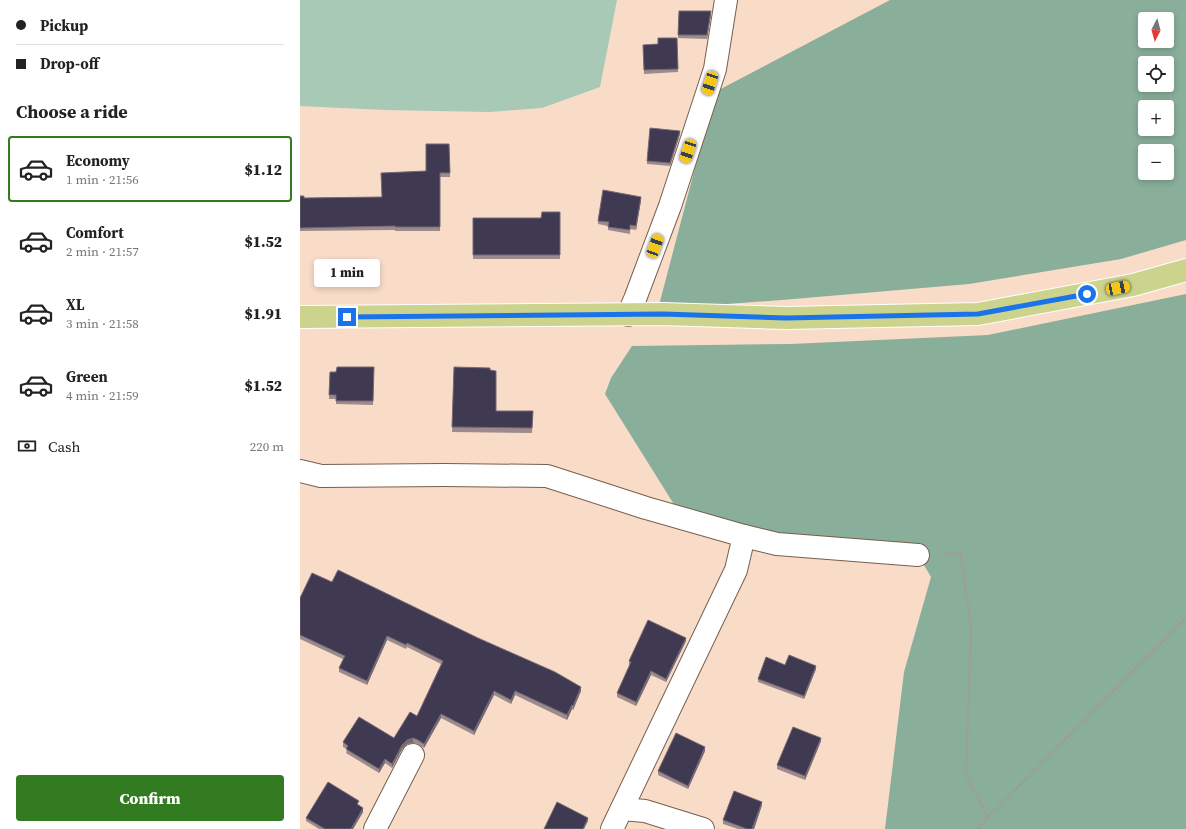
<!DOCTYPE html>
<html lang="en">
<head>
<meta charset="utf-8">
<style>
  :root { --surface:#fff; --page:#f6f6f6; --text:#222; --muted:#767676; --line:#e0e0e0; --accent:#337b20 }
  body { margin:0; font-family:"Source Serif 4",serif; background:var(--page); color:var(--text); height:100vh; display:flex; flex-direction:column; font-size:15px; white-space:nowrap }
  * { box-sizing:border-box; margin:0 }
  p { font-size:13px; color:var(--muted) }
  .icon { flex:none; width:22px; height:22px; fill:none; stroke:currentColor; stroke-width:2; stroke-linecap:round; stroke-linejoin:round }
  .map { position:relative; flex:1; overflow:hidden }
  .drawer { display:flex; flex-direction:column; background:var(--surface); width:300px }
  .drawer>* { flex:none }
  .guide { display:grid; align-content:center; height:88px; padding:0 16px; background:var(--surface) }
  .needle { width:26px; rotate:186deg }
  .buttons { position:absolute; left:838px; top:12px; display:grid; gap:8px }
  .buttons a { display:grid; place-items:center; width:36px; height:36px; border-radius:4px; background:var(--surface); box-shadow:0 2px 6px #0003; font-size:20px }
  .end { position:absolute; width:18px; height:18px; margin:-9px; border:5px solid #1a73e8; background:#fff; box-shadow:0 0 0 2px #fff }
  .from { border-radius:50% }
  .bubble { position:absolute; height:28px; border-radius:4px; background:var(--surface); box-shadow:0 2px 6px #0003; font-size:13px; font-weight:800; line-height:28px; text-align:center }
  .car { position:absolute; width:12px; height:24px; margin:-12px -6px; border-radius:5px; box-shadow:0 0 3px 1px #0007; background:linear-gradient(#f5c518 24%,#345 0 40%,#f5c518 0 76%,#345 0 86%,#f5c518 0) }
  .guide b { display:flex; align-items:center; gap:14px; height:38px; font-size:15px }
  .guide b+b { border-top:1px solid var(--line) }
  .guide i { width:10px; height:10px; background:var(--text) }
  ul { padding:0; list-style:none }
  li { display:flex; align-items:center; gap:12px; height:66px; margin:0 8px 6px; padding:0 8px; border:2px solid transparent; border-radius:4px }
  li div { flex:1 }
  li b { display:block; font-size:15px }
  li em { font-style:normal; font-weight:800 }
  li.current { border-color:var(--accent) }
  li>.icon { width:36px; height:36px; stroke-width:1.5 }
  h2 { padding:0 16px; font-size:18px; line-height:48px }
  .pay { display:flex; align-items:center; gap:10px; height:44px; padding:0 16px; font-size:15px }
  .pay p { margin-inline-start:auto }
  .primary-button { display:flex; gap:8px; margin-top:auto; padding:8px 16px }
  .primary-button a { flex:1; height:46px; border-radius:4px; background:var(--accent); color:#fff; font-size:16px; font-weight:800; line-height:46px; text-align:center }
  main { display:flex; flex:1; min-height:0 }
  .map>svg:first-child { display:block }
</style>
</head>
<body>
<main>
<section class="drawer">
<div class="guide">
<b><i class="from"></i>Pickup</b>
<b><i></i>Drop-off</b>
</div>
<h2>Choose a ride</h2>
<ul>
<li class="current"><svg class="icon" aria-label="car" viewBox="0 0 24 24"><path d="M5 17H2v-5l4-1 3-4h7l3 4 3 1v5h-3M9 17h6M6 11h13"/><circle cx="7" cy="17" r="2"/><circle cx="17" cy="17" r="2"/></svg><div><b>Economy</b><p>1 min · 21:56</p></div><em>$1.12</em></li>
<li><svg class="icon" aria-label="car" viewBox="0 0 24 24"><path d="M5 17H2v-5l4-1 3-4h7l3 4 3 1v5h-3M9 17h6M6 11h13"/><circle cx="7" cy="17" r="2"/><circle cx="17" cy="17" r="2"/></svg><div><b>Comfort</b><p>2 min · 21:57</p></div><em>$1.52</em></li>
<li><svg class="icon" aria-label="car" viewBox="0 0 24 24"><path d="M5 17H2v-5l4-1 3-4h7l3 4 3 1v5h-3M9 17h6M6 11h13"/><circle cx="7" cy="17" r="2"/><circle cx="17" cy="17" r="2"/></svg><div><b>XL</b><p>3 min · 21:58</p></div><em>$1.91</em></li>
<li><svg class="icon" aria-label="car" viewBox="0 0 24 24"><path d="M5 17H2v-5l4-1 3-4h7l3 4 3 1v5h-3M9 17h6M6 11h13"/><circle cx="7" cy="17" r="2"/><circle cx="17" cy="17" r="2"/></svg><div><b>Green</b><p>4 min · 21:59</p></div><em>$1.52</em></li>
</ul>
<div class="pay"><svg class="icon" aria-label="cash" viewBox="0 0 24 24"><path d="M3 7h18v10H3z"/><circle cx="12" cy="12" r="2"/></svg>Cash<p>220 m</p></div>
<div class="primary-button"><a>Confirm</a></div>
</section>
<div class="map">
<svg width="886" height="829" viewBox="0 0 886 829">
  <rect width="100%" height="100%" fill="#f8dcc8"/>
  <!-- green -->
  <path fill="#a9c9b7" d="M 0,0 L 317,0 L 300,87 L 242,108 L 189,112 L 84,110 L 0,106 Z"/>
  <!-- forest -->
  <g fill="#89ae9a" fill-rule="evenodd">
    <path d="M 590,0 L 886,0 L 886,240 L 821,259 L 669,284 L 482,300 L 358,309 L 415,92 ZM 845,19 L 867,19 L 867,41 L 845,41 ZM 845,63 L 867,63 L 867,85 L 845,85 ZM 845,107 L 867,107 L 867,129 L 845,129 ZM 845,151 L 867,151 L 867,173 L 845,173 Z"/>
    <path d="M 886,294 L 886,829 L 585,829 L 604,672 L 631,577 L 618,555 L 500,544 L 375,506 L 305,394 L 311,378 L 332,346 L 491,344 L 688,335 Z"/>
  </g>
  <g fill="none" stroke-linecap="round" stroke-linejoin="round">
    <defs>
      <g id="minor">
        <path d="M 328,315 L 335,299 L 370,206 L 415,69 L 426,0"/>
        <path d="M 0,471 L 21,476 L 144,475 L 247,476 L 346,508 L 444,536 L 436,570 L 312,829"/>
        <path d="M 444,536 L 477,544 L 618,555"/>
        <path d="M 322,809 L 345,811 L 403,829"/>
        <path d="M 75,829 L 113,755"/>
      </g>
      <path id="major" d="M 0,317 L 363,314 L 486,318 L 678,314 L 833,285 L 886,270"/>
    </defs>
    <!-- minor casing -->
    <use href="#minor" stroke="#775f4d" stroke-width="24"/>
    <!-- major casing -->
    <use href="#major" stroke="#fff" stroke-width="24"/>
    <!-- path -->
    <g stroke="#ac9788" stroke-width="2.5" stroke-dasharray="2 2" stroke-linecap="butt">
      <path d="M 640,554 L 661,553 L 671,630 L 666,775 L 688,817 L 678,829"/>
      <path d="M 688,817 L 886,618"/>
    </g>
    <!-- minor -->
    <use href="#minor" stroke="#fff" stroke-width="22"/>
    <!-- major -->
    <use href="#major" stroke="#ccd38c" stroke-width="22"/>
  </g>
  <!-- wall -->
  <g fill="#9c8a8c">
    <path d="M 379,11 L 411,14 L 407,39 L 378,38 Z"/>
    <path d="M 377,38 L 378,72 L 344,74 L 343,45 L 358,44 Z"/>
    <path d="M 380,134 L 370,166 L 347,164 L 347,161 Z"/>
    <path d="M 149,144 L 150,177 L 140,177 L 140,231 L 95,231 L 95,230 L 0,231 L 0,196 L 4,198 L 82,197 L 126,171 Z"/>
    <path d="M 341,200 L 336,230 L 330,229 L 330,234 L 308,230 L 308,226 L 298,224 L 298,221 Z"/>
    <path d="M 260,212 L 260,259 L 173,259 L 173,218 L 241,218 Z"/>
    <path d="M 74,367 L 73,405 L 36,404 L 36,399 L 29,399 L 30,372 L 36,372 Z"/>
    <path d="M 154,367 L 196,411 L 233,411 L 232,433 L 152,432 Z"/>
    <path d="M 32,582 L 281,691 L 273,710 L 272,709 L 267,720 L 215,695 L 211,704 L 194,695 L 174,735 L 141,718 L 124,748 L 118,744 L 113,743 L 107,744 L 102,749 L 92,768 L 85,763 L 79,773 L 46,753 L 47,749 L 43,747 L 43,742 L 94,738 L 117,716 L 141,664 L 107,647 L 106,649 L 87,640 L 67,685 L 39,672 L 39,668 L 43,659 L 0,639 L 0,598 Z"/>
    <path d="M 386,641 L 366,682 L 351,675 L 336,706 L 317,697 L 317,693 L 330,665 L 329,665 L 329,661 Z"/>
    <path d="M 516,669 L 504,699 L 458,682 L 458,679 Z"/>
    <path d="M 521,741 L 505,780 L 477,769 L 477,765 Z"/>
    <path d="M 405,751 L 388,789 L 358,775 L 358,771 Z"/>
    <path d="M 59,804 L 58,805 L 63,812 L 53,829 L 19,829 L 6,821 L 6,818 Z"/>
    <path d="M 462,805 L 454,829 L 438,829 L 423,824 L 423,820 Z"/>
  </g>
  <!-- shaded-wall -->
  <g fill="#766a75">
    <path d="M 411,11 L 411,14 L 407,39 L 407,35 Z"/>
    <path d="M 380,131 L 380,134 L 370,166 L 370,163 Z"/>
    <path d="M 341,197 L 341,200 L 336,230 L 336,226 Z"/>
    <path d="M 87,636 L 87,640 L 67,685 L 67,681 Z"/>
    <path d="M 386,638 L 386,641 L 366,682 L 366,679 Z"/>
    <path d="M 516,666 L 516,669 L 504,699 L 504,696 Z"/>
    <path d="M 351,671 L 351,675 L 336,706 L 336,702 Z"/>
    <path d="M 281,687 L 281,691 L 273,710 L 273,706 Z"/>
    <path d="M 194,691 L 194,695 L 174,735 L 174,731 Z"/>
    <path d="M 215,691 L 215,695 L 211,704 L 211,700 Z"/>
    <path d="M 272,705 L 272,709 L 267,720 L 267,715 Z"/>
    <path d="M 141,714 L 141,718 L 124,748 L 124,744 Z"/>
    <path d="M 113,738 L 113,743 L 107,744 L 102,749 L 92,768 L 92,764 L 102,745 L 107,740 Z"/>
    <path d="M 521,738 L 521,741 L 505,780 L 505,776 Z"/>
    <path d="M 405,747 L 405,751 L 388,789 L 388,786 Z"/>
    <path d="M 85,759 L 85,763 L 79,773 L 79,769 Z"/>
    <path d="M 462,802 L 462,805 L 454,829 L 452,829 Z"/>
    <path d="M 63,808 L 63,812 L 53,829 L 51,829 Z"/>
    <path d="M 288,818 L 288,821 L 284,829 L 283,829 Z"/>
  </g>
  <!-- building -->
  <g fill="#3f3951" stroke="#766a75">
    <path d="M 379,11 L 411,11 L 407,35 L 378,35 Z"/>
    <path d="M 358,38 L 377,38 L 378,69 L 344,70 L 343,45 L 358,44 Z"/>
    <path d="M 350,128 L 380,131 L 370,163 L 347,161 Z"/>
    <path d="M 126,144 L 149,144 L 150,173 L 140,173 L 140,227 L 95,227 L 95,226 L 0,228 L 0,196 L 4,196 L 4,198 L 82,197 L 81,173 L 126,171 Z"/>
    <path d="M 303,190 L 341,197 L 336,226 L 330,225 L 330,230 L 308,227 L 309,222 L 298,221 Z"/>
    <path d="M 242,212 L 260,212 L 260,255 L 173,255 L 173,218 L 241,218 Z"/>
    <path d="M 37,367 L 74,367 L 73,401 L 36,401 L 36,395 L 29,395 L 30,372 L 36,372 Z"/>
    <path d="M 154,367 L 190,368 L 190,370 L 196,371 L 196,411 L 233,411 L 232,428 L 152,427 Z"/>
    <path d="M 38,570 L 178,638 L 255,672 L 281,687 L 273,706 L 272,705 L 267,715 L 215,691 L 211,700 L 194,691 L 174,731 L 141,714 L 124,744 L 118,740 L 113,738 L 107,740 L 102,745 L 92,764 L 85,759 L 79,769 L 46,749 L 48,746 L 43,742 L 59,717 L 94,738 L 110,712 L 117,716 L 143,661 L 107,643 L 106,645 L 87,636 L 67,681 L 39,668 L 45,656 L 0,635 L 0,598 L 12,573 L 32,582 Z"/>
    <path d="M 348,620 L 386,638 L 366,679 L 351,671 L 336,702 L 317,693 L 331,662 L 329,661 Z"/>
    <path d="M 489,655 L 516,666 L 504,696 L 458,679 L 466,657 L 485,665 Z"/>
    <path d="M 493,727 L 521,738 L 505,776 L 477,765 Z"/>
    <path d="M 376,733 L 405,747 L 388,786 L 358,771 Z"/>
    <path d="M 28,782 L 59,801 L 57,804 L 63,808 L 51,829 L 25,829 L 6,818 Z"/>
    <path d="M 434,791 L 462,802 L 452,829 L 447,829 L 423,820 Z"/>
    <path d="M 257,802 L 288,818 L 283,829 L 244,829 Z"/>
  </g>
  <g fill="none" stroke-linecap="round" stroke-linejoin="round">
    <!-- route -->
    <path stroke="#1a73e8" stroke-width="5" d="M 47,317 L 363,314 L 486,318 L 678,314 L 787,294"/>
  </g>
</svg>
<div class="buttons">
<a><svg class="needle" viewBox="-14 -14 28 28"><path d="M0-13l5 13h-10z" fill="#e53935"/><path d="M0 13l5-13h-10z" fill="#767676"/></svg></a>
<a><svg class="icon" aria-label="locate" viewBox="0 0 24 24"><circle cx="12" cy="12" r="6"/><path d="M12 2v4M12 18v4M2 12h4M18 12h4"/></svg></a>
<a>+</a>
<a>−</a>
</div>
<i class="end from" style="left:787px;top:294px"></i>
<i class="end" style="left:47px;top:317px"></i>
<div class="bubble" style="left:14px;top:259px;width:66px">1 min</div>
<i class="car" style="left:410px;top:83px;rotate:198deg"></i>
<i class="car" style="left:388px;top:151px;rotate:199deg"></i>
<i class="car" style="left:355px;top:246px;rotate:20deg"></i>
<i class="car" style="left:818px;top:288px;rotate:79deg"></i>
</div>
</main>
</body>
</html>
